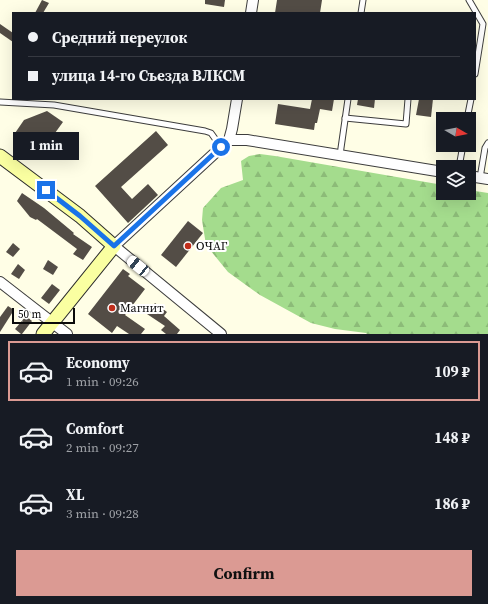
<!DOCTYPE html>
<html lang="en">
<head>
<meta charset="utf-8">
<style>
  :root { --surface:#171b24; --page:#242831; --text:#f1f3f6; --muted:#9ea1a6; --line:#363941; --accent:#db9a93 }
  body { margin:0; font-family:"Source Serif 4",serif; background:var(--page); color:var(--text); height:100vh; display:flex; flex-direction:column; font-size:15px; white-space:nowrap }
  * { box-sizing:border-box; margin:0 }
  p { font-size:13px; color:var(--muted) }
  .icon { flex:none; width:22px; height:22px; fill:none; stroke:currentColor; stroke-width:2; stroke-linecap:round; stroke-linejoin:round }
  .map { position:relative; height:334px; overflow:hidden }
  .drawer { display:flex; flex-direction:column; background:var(--surface); flex:1 }
  .drawer>* { flex:none }
  .top-card { position:absolute; left:12px; top:12px; width:464px; height:88px; border-radius:0px; box-shadow:0 4px 16px #0002; display:grid; align-content:center; height:88px; padding:0 16px; background:var(--surface) }
  .needle { width:26px; rotate:99deg }
  .controls { position:absolute; left:436px; top:112px; display:grid; gap:8px }
  .controls a { display:grid; place-items:center; width:40px; height:40px; border-radius:0px; background:var(--surface); box-shadow:0 4px 16px #0002; font-size:20px }
  .scale { position:absolute; left:12px; bottom:10px; width:63px; box-sizing:border-box; padding-left:4px; border:2px solid #0a0a0a; border-top:0; font-size:11px; line-height:14px; white-space:nowrap; color:#0a0a0a; -webkit-text-stroke:3px #fff; paint-order:stroke }
  .end { position:absolute; width:18px; height:18px; margin:-9px; border:5px solid #1a73e8; background:#fff; box-shadow:0 0 0 2px #fff }
  .from { border-radius:50% }
  .bubble { position:absolute; height:28px; border-radius:0px; background:var(--surface); box-shadow:0 4px 16px #0002; font-size:13px; font-weight:700; line-height:28px; text-align:center }
  .car { position:absolute; width:12px; height:24px; margin:-12px -6px; border-radius:5px; box-shadow:0 0 3px 1px #0007; background:linear-gradient(#fff 24%,#345 0 40%,#fff 0 76%,#345 0 86%,#fff 0) }
  .top-card b { display:flex; align-items:center; gap:14px; height:38px; font-size:15px }
  .top-card b+b { border-top:1px solid var(--line) }
  .top-card i { width:10px; height:10px; background:var(--text) }
  ul { padding:7px 0 0; list-style:none }
  li { display:flex; align-items:center; gap:12px; height:60px; margin:0 8px 6px; padding:0 8px; border:2px solid transparent; border-radius:0px }
  li div { flex:1 }
  li b { display:block; font-size:15px }
  li em { font-style:normal; font-weight:700 }
  li.active { border-color:var(--accent) }
  li>.icon { width:36px; height:36px; stroke-width:1.5 }
  .action { display:flex; gap:8px; margin-top:auto; padding:8px 16px }
  .action a { flex:1; height:46px; border-radius:0px; background:var(--accent); color:#111; font-size:16px; font-weight:700; line-height:46px; text-align:center }
  .map>svg:first-child { display:block }
</style>
</head>
<body>
<div class="map">
<svg width="488" height="334" viewBox="0 0 488 334">
  <defs>
    <pattern id="forest-firs" width="22" height="20" patternUnits="userSpaceOnUse"><rect width="22" height="20" fill="#a4dc8d"/><path d="M5 1l3.5 6h-7zM16 11l3.5 6h-7z" fill="#8cbb78"/></pattern>
  </defs>
  <rect width="100%" height="100%" fill="#fffee6"/>
  <!-- forest -->
  <path fill="url(#forest-firs)" d="M 260,154 L 275,156 L 443,185 L 443,193 L 469,193 L 469,190 L 488,193 L 488,334 L 367,334 L 366,333 L 335,329 L 311,323 L 260,295 L 228,272 L 206,245 L 202,220 L 203,208 L 221,188 L 243,180 L 241,161 L 249,156 Z"/>
  <!-- building -->
  <g fill="#534d46">
    <path d="M 42,0 L 49,3 L 43,13 L 35,13 Z"/>
    <path d="M 205,0 L 225,0 L 224,7 L 205,4 Z"/>
    <path d="M 277,0 L 322,0 L 320,13 L 275,13 Z"/>
    <path d="M 0,24 L 13,33 L 13,42 L 0,33 Z"/>
    <path d="M 312,99 L 334,99 L 332,111 L 320,109 L 317,123 L 315,123 L 314,130 L 275,124 L 278,104 L 310,109 Z"/>
    <path d="M 358,99 L 375,99 L 374,108 L 357,105 Z"/>
    <path d="M 419,99 L 433,99 L 431,117 L 416,115 Z"/>
    <path d="M 47,111 L 63,122 L 39,155 L 13,136 L 24,120 Z"/>
    <path d="M 156,131 L 168,145 L 121,187 L 132,199 L 148,184 L 158,195 L 128,223 L 95,186 Z"/>
    <path d="M 22,193 L 44,208 L 74,233 L 73,234 L 92,247 L 83,260 L 73,254 L 77,249 L 37,219 L 36,220 L 30,217 L 17,201 Z"/>
    <path d="M 188,221 L 203,233 L 176,267 L 161,255 Z"/>
    <path d="M 13,243 L 20,249 L 13,257 L 6,252 Z"/>
    <path d="M 48,260 L 58,267 L 53,275 L 43,269 Z"/>
    <path d="M 18,264 L 25,270 L 19,279 L 11,274 Z"/>
    <path d="M 123,269 L 130,274 L 128,276 L 145,289 L 125,315 L 145,329 L 141,334 L 129,334 L 117,326 L 112,333 L 88,314 Z"/>
    <path d="M 52,284 L 60,290 L 49,304 L 41,298 Z"/>
    <path d="M 155,303 L 167,312 L 164,316 L 180,330 L 177,334 L 166,334 L 161,330 L 165,326 L 147,314 Z"/>
    <path d="M 8,306 L 14,310 L 0,332 L 0,317 Z"/>
    <path d="M 26,316 L 32,321 L 22,334 L 21,334 L 15,329 Z"/>
  </g>
  <g fill="none" stroke-linecap="round" stroke-linejoin="round">
    <defs>
      <g id="lane">
        <path d="M 469,0 L 483,24 L 475,74"/>
        <path d="M 361,13 L 363,0"/>
        <path d="M 0,102 L 54,105 L 205,131 L 211,133 L 221,147"/>
        <path d="M 345,118 L 406,124 L 408,99"/>
        <path d="M 467,119 L 471,99"/>
        <path d="M 340,155 L 348,99"/>
        <path d="M 459,167 L 463,145"/>
        <path d="M 480,178 L 485,148 L 488,143"/>
      </g>
      <g id="street">
        <path d="M 251,13 L 253,0"/>
        <path d="M 229,140 L 247,140 L 443,172"/>
        <path d="M 469,176 L 488,179"/>
        <path d="M 0,282 L 67,334"/>
        <path d="M 221,334 L 114,246 L 229,140 L 232,129 L 237,99"/>
      </g>
      <path id="secondary" d="M 0,156 L 80,216 L 114,246 L 43,334"/>
    </defs>
    <!-- lane casing -->
    <use href="#lane" stroke="#3d3d3d" stroke-width="7"/>
    <!-- street casing -->
    <use href="#street" stroke="#3d3d3d" stroke-width="12"/>
    <!-- secondary casing -->
    <use href="#secondary" stroke="#2c2c2c" stroke-width="15"/>
    <!-- lane -->
    <use href="#lane" stroke="#fff" stroke-width="5"/>
    <!-- street -->
    <use href="#street" stroke="#fff" stroke-width="10"/>
    <!-- secondary -->
    <use href="#secondary" stroke="#faffa1" stroke-width="13"/>
  </g>
  <g fill="none" stroke-linecap="round" stroke-linejoin="round">
    <!-- route -->
    <path stroke="#1a73e8" stroke-width="5" d="M 46,190 L 80,216 L 114,246 L 221,147"/>
  </g>
  <!-- markers -->
  <g fill="#c02e1b" stroke="#fff" stroke-width="1.5">
    <circle cx="188" cy="246" r="4"/>
    <circle cx="112" cy="308" r="4"/>
  </g>
  <g text-anchor="middle" dominant-baseline="central" stroke-width="4" stroke-linejoin="round" paint-order="stroke">
    <!-- poi labels -->
    <g font-size="12" fill="#0a0a0a" stroke="#fff" text-anchor="start">
      <text x="196" y="246">ОЧАГ</text>
      <text x="120" y="308">Магнит</text>
    </g>
  </g>
</svg>
<div class="controls">
<a><svg class="needle" viewBox="-14 -14 28 28"><path d="M0-13l5 13h-10z" fill="#e53935"/><path d="M0 13l5-13h-10z" fill="#9ea1a6"/></svg></a>
<a><svg class="icon" aria-label="layers" viewBox="0 0 24 24"><path d="M12 4l9 5-9 5-9-5zM3 14l9 5 9-5"/></svg></a>
</div>
<div class="scale">50 m</div>
<i class="end from" style="left:221px;top:147px"></i>
<i class="end" style="left:46px;top:190px"></i>
<div class="bubble" style="left:13px;top:132px;width:66px">1 min</div>
<i class="car" style="left:138px;top:266px;rotate:309deg"></i>
<div class="top-card">
<b><i class="from"></i>Средний переулок</b>
<b><i></i>улица 14-го Съезда ВЛКСМ</b>
</div>
</div>
<section class="drawer">
<ul>
<li class="active"><svg class="icon" aria-label="car" viewBox="0 0 24 24"><path d="M5 17H2v-5l4-1 3-4h7l3 4 3 1v5h-3M9 17h6M6 11h13"/><circle cx="7" cy="17" r="2"/><circle cx="17" cy="17" r="2"/></svg><div><b>Economy</b><p>1 min · 09:26</p></div><em>109 ₽</em></li>
<li><svg class="icon" aria-label="car" viewBox="0 0 24 24"><path d="M5 17H2v-5l4-1 3-4h7l3 4 3 1v5h-3M9 17h6M6 11h13"/><circle cx="7" cy="17" r="2"/><circle cx="17" cy="17" r="2"/></svg><div><b>Comfort</b><p>2 min · 09:27</p></div><em>148 ₽</em></li>
<li><svg class="icon" aria-label="car" viewBox="0 0 24 24"><path d="M5 17H2v-5l4-1 3-4h7l3 4 3 1v5h-3M9 17h6M6 11h13"/><circle cx="7" cy="17" r="2"/><circle cx="17" cy="17" r="2"/></svg><div><b>XL</b><p>3 min · 09:28</p></div><em>186 ₽</em></li>
</ul>
<div class="action"><a>Confirm</a></div>
</section>
</body>
</html>
